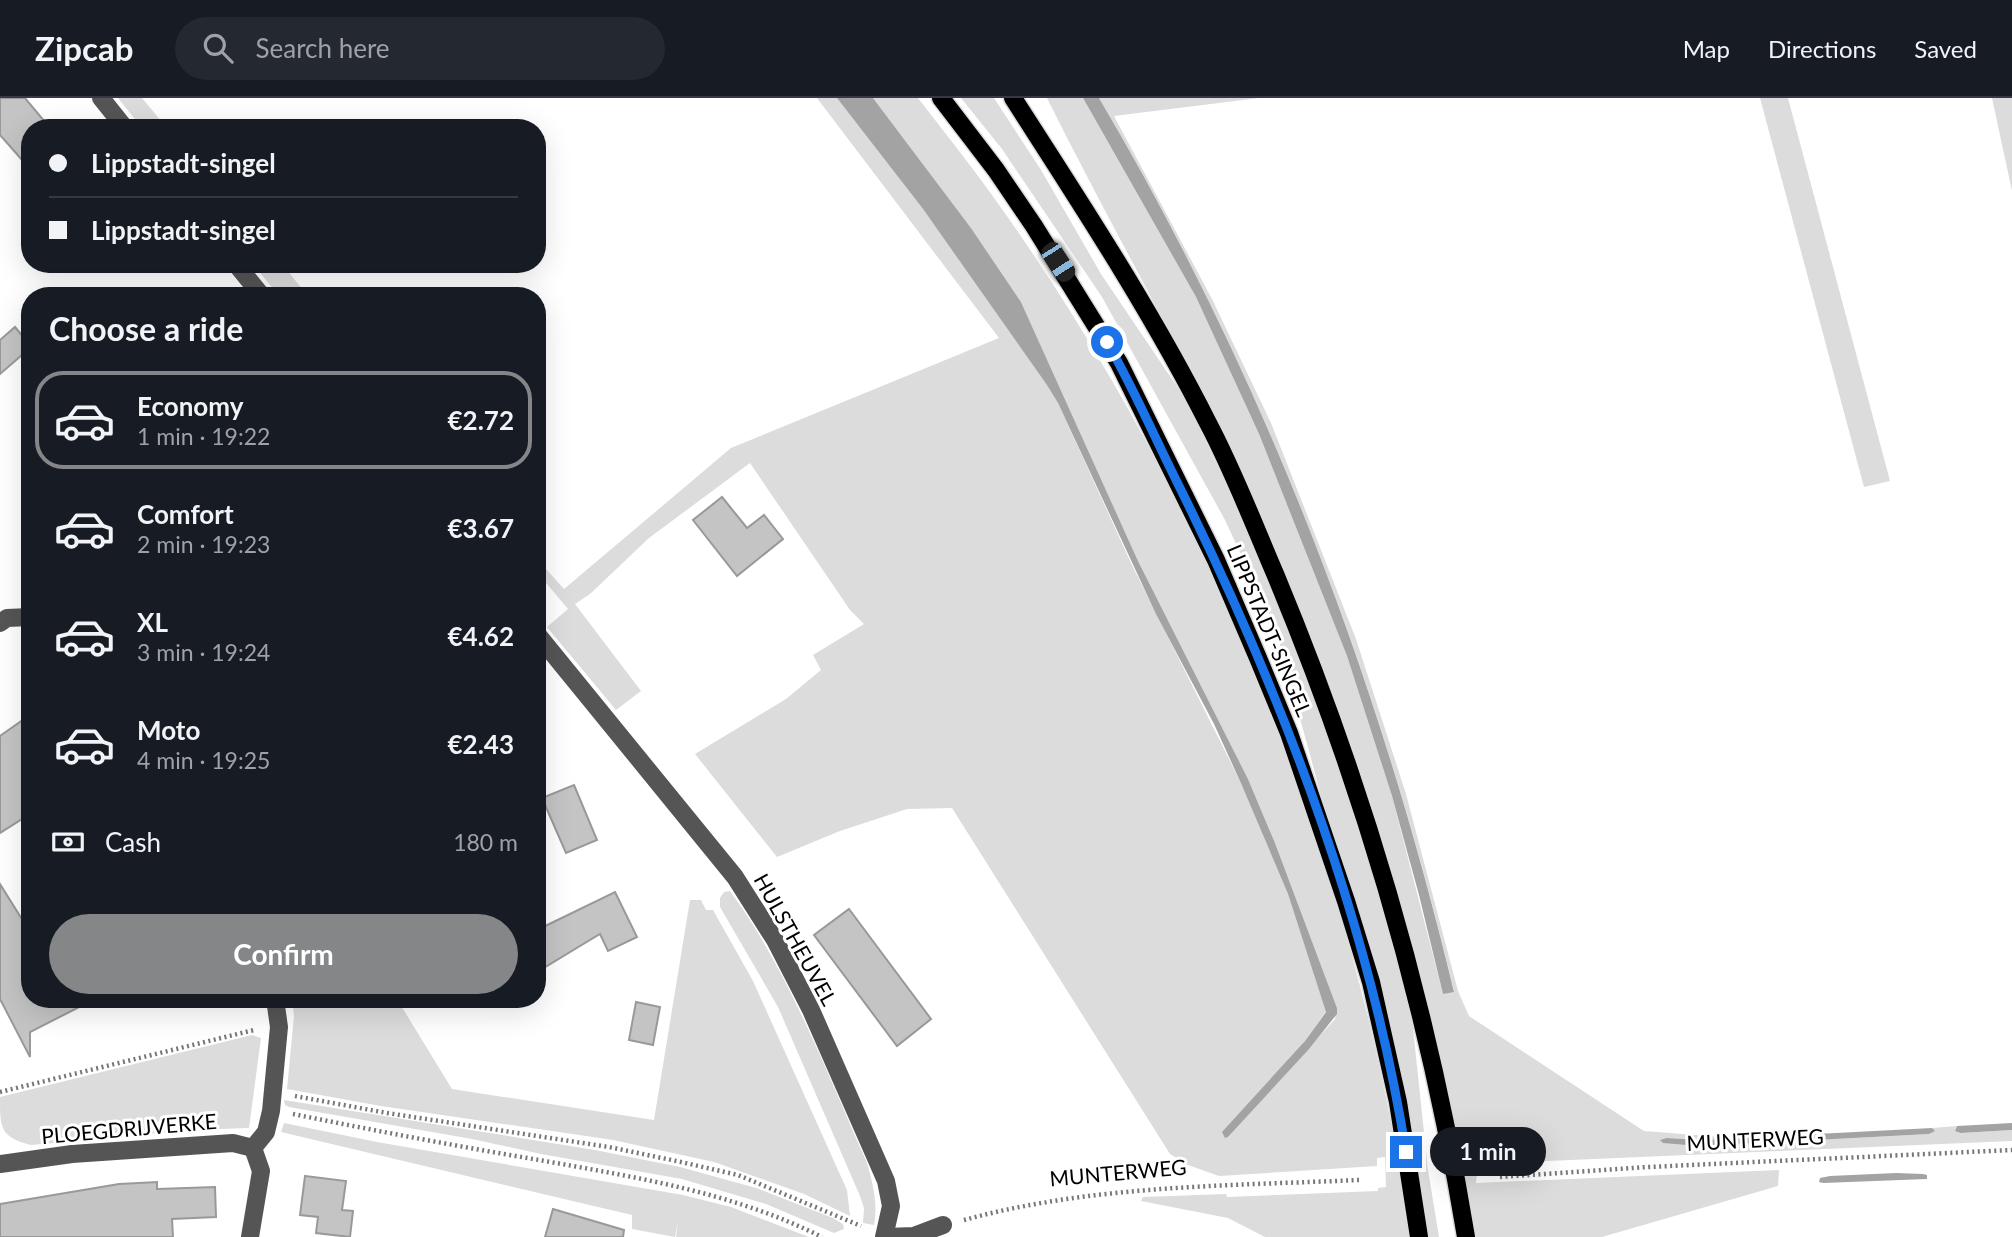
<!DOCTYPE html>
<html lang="en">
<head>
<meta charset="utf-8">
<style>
  :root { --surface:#171b24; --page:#242831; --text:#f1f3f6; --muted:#9ea1a6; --line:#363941; --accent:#858687 }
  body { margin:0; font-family:Lato,sans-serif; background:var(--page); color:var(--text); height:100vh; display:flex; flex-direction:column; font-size:26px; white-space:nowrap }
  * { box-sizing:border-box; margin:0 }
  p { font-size:23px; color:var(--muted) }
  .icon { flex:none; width:38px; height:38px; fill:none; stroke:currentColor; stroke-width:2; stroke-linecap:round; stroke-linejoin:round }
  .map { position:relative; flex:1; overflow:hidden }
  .sheet { position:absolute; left:21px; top:189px; width:525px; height:721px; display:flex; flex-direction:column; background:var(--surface); border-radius:28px; box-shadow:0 7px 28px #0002 }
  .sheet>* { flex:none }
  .top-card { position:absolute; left:21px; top:21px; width:525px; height:154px; border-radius:28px; box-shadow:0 7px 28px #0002; display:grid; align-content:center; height:154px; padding:0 28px; background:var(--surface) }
  .end { position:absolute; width:32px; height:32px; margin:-16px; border:9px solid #1a73e8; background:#fff; box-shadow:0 0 0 4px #fff }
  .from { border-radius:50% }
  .bubble { position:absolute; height:49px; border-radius:24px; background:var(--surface); box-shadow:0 7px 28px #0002; font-size:23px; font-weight:700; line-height:49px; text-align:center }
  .car { position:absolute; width:21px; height:42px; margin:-21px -10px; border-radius:9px; box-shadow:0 0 5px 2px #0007; background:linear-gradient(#222 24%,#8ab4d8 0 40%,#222 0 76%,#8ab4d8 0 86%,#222 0) }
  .top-card b { display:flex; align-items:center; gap:24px; height:66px; font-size:26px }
  .top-card b+b { border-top:2px solid var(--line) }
  .top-card i { width:18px; height:18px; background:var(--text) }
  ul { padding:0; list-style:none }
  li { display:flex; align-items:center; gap:21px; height:98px; margin:0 14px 10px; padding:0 14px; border:4px solid transparent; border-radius:28px }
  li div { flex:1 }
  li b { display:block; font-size:26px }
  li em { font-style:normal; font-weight:700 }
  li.current { border-color:var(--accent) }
  li>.icon { width:63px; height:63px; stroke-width:1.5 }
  h2 { padding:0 28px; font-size:32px; line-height:84px }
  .pay { display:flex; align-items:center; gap:18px; height:77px; padding:0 28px; font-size:26px }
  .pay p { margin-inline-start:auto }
  .primary-button { display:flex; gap:14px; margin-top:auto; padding:14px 28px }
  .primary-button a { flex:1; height:80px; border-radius:42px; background:var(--accent); color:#fff; font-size:28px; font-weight:700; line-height:80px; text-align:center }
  header { display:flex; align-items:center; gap:42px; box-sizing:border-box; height:98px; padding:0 35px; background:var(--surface); border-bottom:2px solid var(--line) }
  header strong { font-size:33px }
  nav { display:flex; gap:38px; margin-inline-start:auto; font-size:24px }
  .search { width:490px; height:63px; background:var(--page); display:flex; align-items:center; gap:18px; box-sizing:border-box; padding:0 24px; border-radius:38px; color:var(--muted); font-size:26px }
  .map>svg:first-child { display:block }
</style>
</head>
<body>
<header>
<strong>Zipcab</strong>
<div class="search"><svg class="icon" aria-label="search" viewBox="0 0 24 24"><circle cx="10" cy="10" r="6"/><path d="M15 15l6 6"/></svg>Search here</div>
<nav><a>Map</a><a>Directions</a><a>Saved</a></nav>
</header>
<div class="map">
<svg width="2012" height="1139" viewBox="0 0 2012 1139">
  <rect width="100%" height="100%" fill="#fff"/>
  <!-- green -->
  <g fill="#dcdcdc">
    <path d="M 118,0 L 142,0 L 167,30 L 142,30 Z"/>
    <path d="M 817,0 L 837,0 L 923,111 L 1048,287 L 1058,305 L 1131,465 L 1240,683 L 1288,796 L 1326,913 L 1305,943 L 1225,1040 L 1228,1039 L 1335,921 L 1337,910 L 1275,745 L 1248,681 L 1138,463 L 1021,204 L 971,130 L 873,0 L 918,0 C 949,40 980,79 1009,121 C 1215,415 1361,783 1410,1139 L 1265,1139 L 1228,1120 L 1141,1103 L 1143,1099 L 1226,1096 L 1227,1099 L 1378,1093 L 1378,1090 L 1386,1089 L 1385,1059 L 1377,1060 L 1377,1068 L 1219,1078 L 1188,1067 L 1170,1056 L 952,710 L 907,711 L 840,733 L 777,759 L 695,656 L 786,601 L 821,572 L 813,557 L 864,526 L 850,512 L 750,365 L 649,440 L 590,496 L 575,506 L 641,593 L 616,612 L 547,529 L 568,511 L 537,474 L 537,461 L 564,491 L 731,350 L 999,240 Z"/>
    <path d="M 961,0 L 994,0 L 1041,72 L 1101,176 L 1186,302 L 1236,407 L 1283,514 L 1319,610 L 1357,722 L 1393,845 L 1412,921 L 1428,1072 L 1439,1139 L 1428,1139 L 1401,986 L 1361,826 L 1322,701 L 1280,547 L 1270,519 L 1225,422 L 1102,199 L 1002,51 Z"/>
    <path d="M 1047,0 L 1083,0 L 1196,199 L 1259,336 L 1347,558 L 1392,698 L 1443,896 L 1454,893 C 1378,577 1265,281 1099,0 L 1259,0 L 1114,18 L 1212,201 L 1271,325 L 1356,541 L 1406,696 L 1458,893 L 1469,918 L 1644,1033 L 1735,1040 L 1701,1042 L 1667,1040 L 1700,1048 L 1929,1036 L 1934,1033 L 1932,1030 L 1957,1028 L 1955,1031 L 1961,1035 L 2012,1032 L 2012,1043 L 1478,1066 L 1476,1085 L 1779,1072 L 1778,1088 L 1602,1139 L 1475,1139 C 1436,902 1369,665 1272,444 C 1206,292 1121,149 1047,0 Z"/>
    <path d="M 1760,0 L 1788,0 L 1890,383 L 1864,389 Z"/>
    <path d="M 1992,0 L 2012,0 L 2012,93 Z"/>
    <path d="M 253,166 L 282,166 L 308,198 L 279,198 Z"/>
    <path d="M 730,793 C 787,870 828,977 867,1065 C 873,1086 878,1105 874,1127 L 863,1125 L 864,1110 L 860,1098 L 778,909 L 720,809 L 720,800 L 724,794 Z"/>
    <path d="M 690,802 L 701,802 L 706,812 L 713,812 L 753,883 L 847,1092 L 850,1118 L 804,1096 L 714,1064 L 613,1042 L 381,1008 L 287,991 L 294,918 L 292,901 L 397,901 L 452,991 L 654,1022 Z"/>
    <path d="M 252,937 L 261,940 L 249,1030 L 192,1032 L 31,1047 C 0,1039 0,1030 0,999 Z"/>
    <path d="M 284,1002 L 595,1052 L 680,1069 L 756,1090 L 833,1120 L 843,1126 L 844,1131 L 834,1135 L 766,1106 L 682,1081 L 541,1056 L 472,1041 L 289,1009 L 285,1007 Z"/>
    <path d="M 284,1025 L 377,1044 L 683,1097 L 731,1109 L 809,1139 L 676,1139 L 678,1123 L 675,1139 L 632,1131 L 632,1117 L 281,1034 Z"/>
  </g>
  <!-- water -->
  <g fill="#a3a3a3">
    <path d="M 837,0 L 873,0 L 971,130 L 1021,204 L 1138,463 L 1248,681 L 1275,745 L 1337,910 L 1337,916 L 1309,951 L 1228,1039 L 1225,1040 L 1222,1034 L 1305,943 L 1326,914 L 1288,796 L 1240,683 L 1214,626 L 1156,516 L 1058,305 L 1047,287 L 923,111 Z"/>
    <path d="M 1083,0 L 1099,0 C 1265,281 1378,577 1454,894 L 1443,896 L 1419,797 L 1392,698 L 1347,558 L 1259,336 L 1196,199 Z"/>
    <path d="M 2012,1025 L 2012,1032 L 1961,1035 L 1955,1033 L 1957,1028 Z"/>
    <path d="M 1932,1030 L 1935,1033 L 1929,1036 L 1700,1048 L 1663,1045 L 1660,1042 L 1667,1040 L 1701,1042 Z"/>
    <path d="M 1896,1075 L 1923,1076 L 1927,1077 L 1927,1081 L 1823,1085 L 1819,1084 L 1820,1080 L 1830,1078 Z"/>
  </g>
  <!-- building -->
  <g fill="#c4c4c4" stroke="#999" stroke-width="2">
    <path d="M 0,0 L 25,0 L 50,30 L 30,30 L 30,71 L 0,37 Z"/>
    <path d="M 15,229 L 30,247 L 30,250 L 0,276 L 0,242 Z"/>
    <path d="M 722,399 L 747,430 L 764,417 L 783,441 L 737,478 L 693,422 Z"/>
    <path d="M 30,617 L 30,716 L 0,735 L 0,638 Z"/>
    <path d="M 574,687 L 597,742 L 566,755 L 542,700 Z"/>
    <path d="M 0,786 L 30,834 L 30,901 L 95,901 L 30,934 L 30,959 L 0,901 Z"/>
    <path d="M 615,794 L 637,839 L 608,853 L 600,836 L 537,874 L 537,832 Z"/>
    <path d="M 849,811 L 931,921 L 897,948 L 814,837 Z"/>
    <path d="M 636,904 L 660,909 L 653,947 L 629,942 Z"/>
    <path d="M 305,1078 L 346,1083 L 342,1112 L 353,1113 L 350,1139 L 316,1135 L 318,1119 L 300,1117 Z"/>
    <path d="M 157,1084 L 157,1091 L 215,1089 L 216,1119 L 172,1121 L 173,1139 L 0,1139 L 0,1106 L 119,1086 Z"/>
    <path d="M 553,1111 L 624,1132 L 623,1139 L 545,1139 Z"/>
  </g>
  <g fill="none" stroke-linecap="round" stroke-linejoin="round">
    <defs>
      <g id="major">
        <path d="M 941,0 L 996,72 L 1034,128 L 1119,265 L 1216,462 L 1258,560 L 1289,635 L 1346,803 L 1371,884 L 1398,1004 L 1419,1139"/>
        <path d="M 1013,0 C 1081,106 1151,212 1208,325 C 1234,374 1254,427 1276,478 C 1364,690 1429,912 1466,1139"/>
      </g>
    </defs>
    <!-- major casing -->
    <use href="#major" stroke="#dbdbdb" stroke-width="21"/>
    <!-- path -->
    <g stroke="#777" stroke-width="4.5" stroke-dasharray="2 3.5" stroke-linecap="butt">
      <path d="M 0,994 L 254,932"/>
      <path d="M 295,998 L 387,1015 L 609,1049 L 681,1064 L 738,1077 L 861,1128"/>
      <path d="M 293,1016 C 377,1033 461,1049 545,1063 C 640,1080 734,1095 822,1139"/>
      <path d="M 1500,1079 L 1648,1069 L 2012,1052"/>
      <path d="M 964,1122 C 1092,1087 1226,1088 1359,1082"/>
    </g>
    <!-- minor -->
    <g stroke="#555" stroke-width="18">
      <path d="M 101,0 L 125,30"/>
      <path d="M 236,166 L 262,198"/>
      <path d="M 0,525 L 7,520 L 30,519"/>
      <path d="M 537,536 L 735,779 L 775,842 L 811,912 L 886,1083 L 891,1108 L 884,1139"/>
      <path d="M 253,1050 L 266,1034 L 271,1013 L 279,929 L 275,901"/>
      <path d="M 0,1066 L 72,1056 L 233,1045 L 253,1050"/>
      <path d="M 250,1139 L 261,1073 L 253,1050"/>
      <path d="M 886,1139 L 914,1138 L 943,1127"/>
    </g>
    <!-- major -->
    <use href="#major" stroke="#000" stroke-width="18"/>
  </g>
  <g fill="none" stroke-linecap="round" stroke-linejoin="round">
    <!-- route -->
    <path stroke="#1a73e8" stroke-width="9" d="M 1107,244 C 1133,289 1154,338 1178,386 C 1282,595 1369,822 1406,1054"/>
  </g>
  <g text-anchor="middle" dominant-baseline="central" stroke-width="6" stroke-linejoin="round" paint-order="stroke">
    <!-- street labels -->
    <g font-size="21" fill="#000" stroke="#fff">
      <text transform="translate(1270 532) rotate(67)">LIPPSTADT-SINGEL</text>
      <text transform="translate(796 841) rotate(61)">HULSTHEUVEL</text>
      <text transform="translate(129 1030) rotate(-5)">PLOEGDRIJVERKE</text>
      <text transform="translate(1755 1041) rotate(-3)">MUNTERWEG</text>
      <text transform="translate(1118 1074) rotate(-5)">MUNTERWEG</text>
    </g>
  </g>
</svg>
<i class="end from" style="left:1107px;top:244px"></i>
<i class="end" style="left:1406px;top:1054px"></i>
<div class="bubble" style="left:1430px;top:1029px;width:116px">1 min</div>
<i class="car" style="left:1058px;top:164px;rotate:147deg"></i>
<div class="top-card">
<b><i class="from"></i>Lippstadt-singel</b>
<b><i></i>Lippstadt-singel</b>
</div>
<section class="sheet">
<h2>Choose a ride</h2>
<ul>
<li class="current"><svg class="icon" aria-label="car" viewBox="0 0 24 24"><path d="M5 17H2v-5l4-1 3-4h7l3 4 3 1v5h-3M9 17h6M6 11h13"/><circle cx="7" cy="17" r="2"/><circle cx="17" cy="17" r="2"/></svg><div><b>Economy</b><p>1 min · 19:22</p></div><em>€2.72</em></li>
<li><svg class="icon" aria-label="car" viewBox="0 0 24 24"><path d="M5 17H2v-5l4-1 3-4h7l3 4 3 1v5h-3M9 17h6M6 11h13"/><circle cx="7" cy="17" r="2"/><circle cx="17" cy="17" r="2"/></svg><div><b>Comfort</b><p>2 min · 19:23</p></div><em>€3.67</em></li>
<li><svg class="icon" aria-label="car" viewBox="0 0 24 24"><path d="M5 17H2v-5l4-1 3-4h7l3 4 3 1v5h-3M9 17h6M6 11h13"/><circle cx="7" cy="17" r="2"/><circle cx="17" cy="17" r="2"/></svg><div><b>XL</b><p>3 min · 19:24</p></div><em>€4.62</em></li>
<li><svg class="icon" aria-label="car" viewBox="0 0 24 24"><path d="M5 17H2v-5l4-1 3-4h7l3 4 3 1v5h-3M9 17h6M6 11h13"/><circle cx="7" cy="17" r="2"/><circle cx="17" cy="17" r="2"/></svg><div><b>Moto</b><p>4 min · 19:25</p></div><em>€2.43</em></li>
</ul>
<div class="pay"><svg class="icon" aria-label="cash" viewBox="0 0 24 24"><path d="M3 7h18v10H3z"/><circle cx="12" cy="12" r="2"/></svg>Cash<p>180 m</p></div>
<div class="primary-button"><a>Confirm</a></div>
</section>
</div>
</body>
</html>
